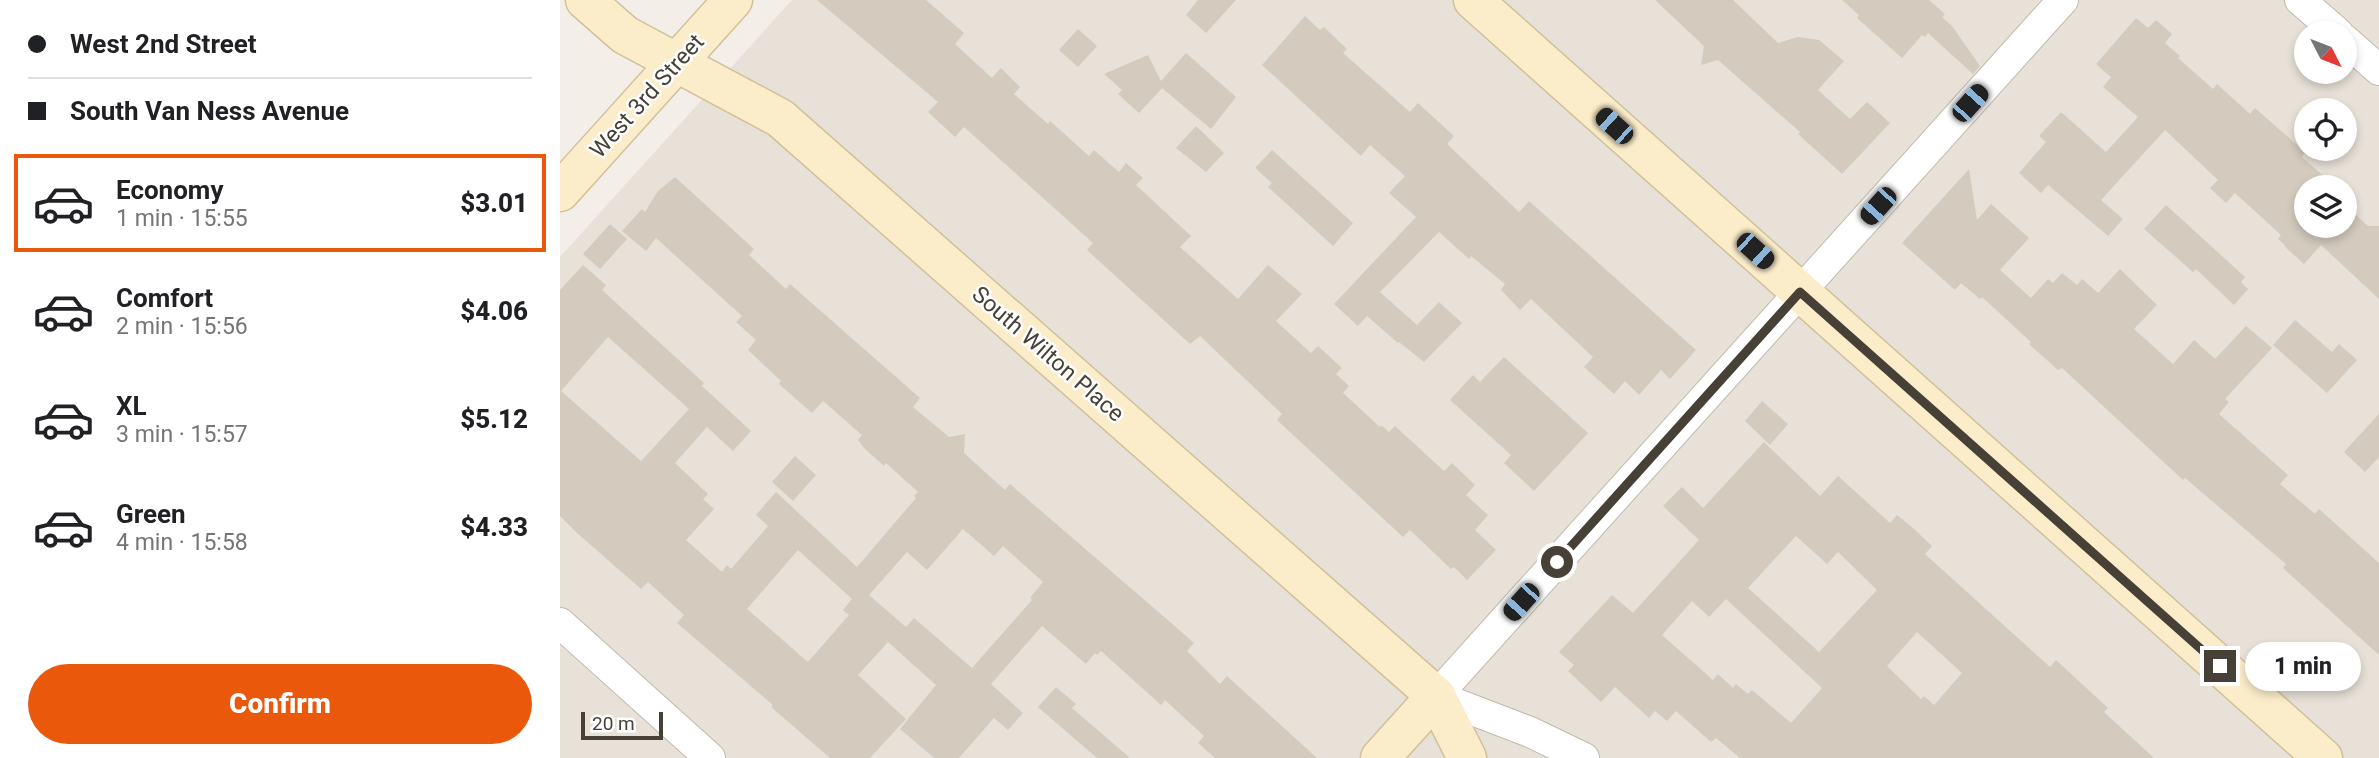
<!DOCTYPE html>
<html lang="en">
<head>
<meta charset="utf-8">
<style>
  :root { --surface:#fff; --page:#f6f6f6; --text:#202124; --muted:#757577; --line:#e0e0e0; --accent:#ea580c }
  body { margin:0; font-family:Roboto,sans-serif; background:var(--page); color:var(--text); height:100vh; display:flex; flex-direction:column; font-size:26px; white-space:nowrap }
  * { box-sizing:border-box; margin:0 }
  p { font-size:23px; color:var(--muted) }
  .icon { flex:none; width:38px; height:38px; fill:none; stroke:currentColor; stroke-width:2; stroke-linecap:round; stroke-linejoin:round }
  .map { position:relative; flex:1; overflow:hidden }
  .panel { display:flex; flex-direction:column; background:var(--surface); width:560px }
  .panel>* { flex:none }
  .banner { display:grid; align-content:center; height:154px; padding:0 28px; background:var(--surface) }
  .needle { width:46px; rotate:132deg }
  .tools { position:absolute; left:1734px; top:21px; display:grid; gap:14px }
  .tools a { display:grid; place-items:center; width:63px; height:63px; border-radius:50%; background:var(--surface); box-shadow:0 4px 10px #0003; font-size:35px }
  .scale { position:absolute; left:21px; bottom:18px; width:82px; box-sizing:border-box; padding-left:7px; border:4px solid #464037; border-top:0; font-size:19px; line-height:24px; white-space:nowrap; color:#464037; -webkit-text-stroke:5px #fff; paint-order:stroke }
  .end { position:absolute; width:32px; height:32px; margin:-16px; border:9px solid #464037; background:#fff; box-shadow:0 0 0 4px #fff }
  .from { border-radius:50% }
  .bubble { position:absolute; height:49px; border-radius:24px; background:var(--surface); box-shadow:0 4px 10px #0003; font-size:23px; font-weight:800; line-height:49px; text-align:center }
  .car { position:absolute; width:21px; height:42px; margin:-21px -10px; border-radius:9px; box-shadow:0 0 5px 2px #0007; background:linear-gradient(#222 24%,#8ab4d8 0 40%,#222 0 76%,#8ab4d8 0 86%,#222 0) }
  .banner b { display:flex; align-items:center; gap:24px; height:66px; font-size:26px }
  .banner b+b { border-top:2px solid var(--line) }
  .banner i { width:18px; height:18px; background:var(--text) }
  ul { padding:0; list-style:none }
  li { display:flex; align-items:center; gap:21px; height:98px; margin:0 14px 10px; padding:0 14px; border:4px solid transparent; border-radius:0px }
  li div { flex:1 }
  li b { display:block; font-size:26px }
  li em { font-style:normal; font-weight:800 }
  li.on { border-color:var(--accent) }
  li>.icon { width:63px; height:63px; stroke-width:1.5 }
  .action { display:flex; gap:14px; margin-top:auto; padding:14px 28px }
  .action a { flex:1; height:80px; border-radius:42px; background:var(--accent); color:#fff; font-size:28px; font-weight:800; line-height:80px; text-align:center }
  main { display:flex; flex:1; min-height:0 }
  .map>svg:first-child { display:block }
</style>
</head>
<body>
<main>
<section class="panel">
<div class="banner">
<b><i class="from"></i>West 2nd Street</b>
<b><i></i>South Van Ness Avenue</b>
</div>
<ul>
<li class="on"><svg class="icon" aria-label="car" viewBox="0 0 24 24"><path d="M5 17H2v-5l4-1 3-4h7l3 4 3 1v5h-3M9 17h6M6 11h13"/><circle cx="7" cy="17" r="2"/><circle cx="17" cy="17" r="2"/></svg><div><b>Economy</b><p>1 min · 15:55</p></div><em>$3.01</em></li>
<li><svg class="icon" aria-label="car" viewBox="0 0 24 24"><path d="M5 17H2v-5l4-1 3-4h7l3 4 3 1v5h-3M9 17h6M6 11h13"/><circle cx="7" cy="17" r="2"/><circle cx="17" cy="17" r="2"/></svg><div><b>Comfort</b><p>2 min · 15:56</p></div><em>$4.06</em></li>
<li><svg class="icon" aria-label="car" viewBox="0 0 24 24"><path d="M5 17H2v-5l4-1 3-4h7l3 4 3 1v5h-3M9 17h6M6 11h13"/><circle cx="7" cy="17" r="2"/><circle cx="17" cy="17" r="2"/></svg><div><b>XL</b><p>3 min · 15:57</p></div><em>$5.12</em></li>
<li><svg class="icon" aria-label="car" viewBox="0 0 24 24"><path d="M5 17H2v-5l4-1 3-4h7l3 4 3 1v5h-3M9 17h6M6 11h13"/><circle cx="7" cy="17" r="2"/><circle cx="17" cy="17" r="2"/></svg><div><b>Green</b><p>4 min · 15:58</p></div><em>$4.33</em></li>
</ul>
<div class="action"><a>Confirm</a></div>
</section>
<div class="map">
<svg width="1819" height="758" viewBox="0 0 1819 758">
  <rect width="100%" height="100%" fill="#f3efe8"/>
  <!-- residential -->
  <path fill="#e7e1d7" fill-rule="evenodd" d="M 232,0 L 1819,0 L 1819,758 L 0,758 L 0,257 ZM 1746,33 L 1785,33 L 1785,72 L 1746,72 ZM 1746,110 L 1785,110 L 1785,149 L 1746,149 ZM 1746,187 L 1785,187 L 1785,226 L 1746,226 Z"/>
  <!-- building -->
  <g fill="#d4cbbe" fill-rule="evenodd">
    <path d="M 257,0 L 366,0 L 404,33 L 395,44 L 432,78 L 441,68 L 460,87 L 454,94 L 488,124 L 490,121 L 529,156 L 534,150 L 559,172 L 566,163 L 583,178 L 576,185 L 631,236 L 620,247 L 678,299 L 708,265 L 742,294 L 716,321 L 751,353 L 758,346 L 782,368 L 776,374 L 789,386 L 783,393 L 820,427 L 821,425 L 829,432 L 835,426 L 884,471 L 892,463 L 915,485 L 906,495 L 928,515 L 915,530 L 936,550 L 907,580 L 894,567 L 891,569 L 850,530 L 843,537 L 717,420 L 722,414 L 640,336 L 630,344 L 527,250 L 533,243 L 404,127 L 395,137 L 368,112 L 378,102 Z"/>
    <path d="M 638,0 L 676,0 L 646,33 L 626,15 Z"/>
    <path d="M 1095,0 L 1173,0 L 1218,43 L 1238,37 L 1259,40 L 1284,61 L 1258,90 L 1290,119 L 1307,102 L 1330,123 L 1282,174 L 1238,134 L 1240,132 L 1158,60 L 1141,65 L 1144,46 Z"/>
    <path d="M 1282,0 L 1369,0 L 1385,14 L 1382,17 L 1392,26 L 1420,66 L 1413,74 L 1368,33 L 1365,37 L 1362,35 L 1342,58 L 1297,18 L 1299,15 Z"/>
    <path d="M 745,16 L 760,30 L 764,27 L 787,49 L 783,53 L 850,112 L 858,103 L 894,136 L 887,144 L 959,212 L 969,201 L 1136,350 L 1110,379 L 1101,370 L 1079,395 L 1065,381 L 1054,394 L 1024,367 L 1033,357 L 971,299 L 960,310 L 941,290 L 945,284 L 911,256 L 909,259 L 879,232 L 820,292 L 857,325 L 879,302 L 902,323 L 864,362 L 839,342 L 838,343 L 807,316 L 798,326 L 774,304 L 856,217 L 829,193 L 845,176 L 810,145 L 801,156 L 702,65 Z"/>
    <path d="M 1576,18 L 1588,28 L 1596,20 L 1612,34 L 1605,43 L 1620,56 L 1618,58 L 1653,89 L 1657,84 L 1690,114 L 1695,108 L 1745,152 L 1742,157 L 1776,187 L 1746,187 L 1746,226 L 1785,226 L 1785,205 L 1808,226 L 1819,226 L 1819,299 L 1761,245 L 1744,264 L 1724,246 L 1725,245 L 1718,239 L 1721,235 L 1675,193 L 1666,203 L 1650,188 L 1658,180 L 1605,130 L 1541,200 L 1563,219 L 1548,236 L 1488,185 L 1481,193 L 1459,173 L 1486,142 L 1479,136 L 1501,112 L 1546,152 L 1578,117 L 1543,87 L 1551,77 L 1536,64 Z"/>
    <path d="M 518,29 L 537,46 L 518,67 L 499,50 Z"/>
    <path d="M 626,53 L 676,97 L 651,129 L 602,88 L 579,113 L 558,94 L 562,90 L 544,74 L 588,55 L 601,81 Z"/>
    <path d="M 636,126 L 664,153 L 646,172 L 616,148 Z"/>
    <path d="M 712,150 L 793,223 L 773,246 L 708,187 L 712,183 L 695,168 Z"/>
    <path d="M 1409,169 L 1417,220 L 1431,204 L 1469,238 L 1440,270 L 1471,298 L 1488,279 L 1493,283 L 1502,273 L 1517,285 L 1522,279 L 1538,293 L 1560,269 L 1597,305 L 1574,329 L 1613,364 L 1634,340 L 1655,359 L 1686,326 L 1712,348 L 1665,399 L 1669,402 L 1659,414 L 1728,475 L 1720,484 L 1755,514 L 1759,509 L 1819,563 L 1819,655 L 1723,568 L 1726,564 L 1625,478 L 1623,480 L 1502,368 L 1498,370 L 1469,344 L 1471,342 L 1422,297 L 1420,299 L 1401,283 L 1395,290 L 1342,243 Z"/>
    <path d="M 115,177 L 194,249 L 189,255 L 226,289 L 230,284 L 360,398 L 353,407 L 389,437 L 405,434 L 404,453 L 445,490 L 450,484 L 610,622 L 634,643 L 627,651 L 660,684 L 667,676 L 757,758 L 655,758 L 638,743 L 644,736 L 605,700 L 601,705 L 541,651 L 537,655 L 535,653 L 526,664 L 482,626 L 431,684 L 463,713 L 448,730 L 434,718 L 399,758 L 374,758 L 340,729 L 376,685 L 328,642 L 298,675 L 346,719 L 310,758 L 270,758 L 211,707 L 213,705 L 117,623 L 124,615 L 88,582 L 81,589 L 17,533 L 0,516 L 0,290 L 23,265 L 46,285 L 42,290 L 144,383 L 142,386 L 191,431 L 173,451 L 147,427 L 115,463 L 148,494 L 143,499 L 154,509 L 126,540 L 162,572 L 167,565 L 171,569 L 208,526 L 196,515 L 216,492 L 297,567 L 356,498 L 354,496 L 358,492 L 326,463 L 324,466 L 304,448 L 298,440 L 302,435 L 263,401 L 252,413 L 219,384 L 221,381 L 188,350 L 196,340 L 176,322 L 182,316 L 96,238 L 86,251 L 62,231 L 82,209 L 85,212 L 98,191 ZM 48,337 L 129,409 L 81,461 L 1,391 ZM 403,529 L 434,556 L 443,546 L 483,582 L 473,594 L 470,598 L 472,600 L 412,668 L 354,618 L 346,627 L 309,595 L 347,552 L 367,570 ZM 238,550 L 292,599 L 283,610 L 289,615 L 248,662 L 187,609 Z"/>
    <path d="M 1606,205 L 1685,277 L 1681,282 L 1688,289 L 1674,305 L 1636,269 L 1633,272 L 1584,229 Z"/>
    <path d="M 50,224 L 67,239 L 40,269 L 23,254 Z"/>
    <path d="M 1735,320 L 1772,352 L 1779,344 L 1797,360 L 1767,393 L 1713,345 Z"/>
    <path d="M 944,357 L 1028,433 L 974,491 L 944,463 L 951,455 L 890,400 L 913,375 L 920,382 Z"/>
    <path d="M 1202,401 L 1228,424 L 1210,445 L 1185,421 Z"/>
    <path d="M 1819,414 L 1819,457 L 1805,472 L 1784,452 Z"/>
    <path d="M 1204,442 L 1260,496 L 1278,476 L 1330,523 L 1337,515 L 1354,529 L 1372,546 L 1365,554 L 1490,667 L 1496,660 L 1548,708 L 1544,712 L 1594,758 L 1180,758 L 1156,738 L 1151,742 L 1116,711 L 1107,721 L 1095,711 L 1089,718 L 1055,687 L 1041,702 L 1008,671 L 1014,665 L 999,652 L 1052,595 L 1073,613 L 1139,540 L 1103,506 L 1122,487 L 1143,508 ZM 1236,536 L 1267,564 L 1278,552 L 1317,590 L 1259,652 L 1188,588 ZM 1166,599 L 1262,688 L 1231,723 L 1192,690 L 1188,694 L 1176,684 L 1173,688 L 1158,674 L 1153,680 L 1102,635 L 1132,601 L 1149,617 ZM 1357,632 L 1402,673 L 1374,705 L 1364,696 L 1361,699 L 1327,666 Z"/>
    <path d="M 235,456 L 256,475 L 233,501 L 212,482 Z"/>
    <path d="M 496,687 L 516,704 L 512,708 L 570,758 L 537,758 L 478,707 Z"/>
  </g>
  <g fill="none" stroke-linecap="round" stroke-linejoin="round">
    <defs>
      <g id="street">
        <path d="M 1740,0 L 1778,33"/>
        <path d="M 1785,40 L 1819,70"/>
        <path d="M 0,623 L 150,758"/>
        <path d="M 1024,758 L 970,732 L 876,696 L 1503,0"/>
      </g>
      <g id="secondary">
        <path d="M 25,0 L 65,35 L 220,118 L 876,696 L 907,758"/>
        <path d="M 913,0 L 1763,758"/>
        <path d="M 0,192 L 173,0"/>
        <path d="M 820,758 L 876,696"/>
      </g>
    </defs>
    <!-- street casing -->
    <use href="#street" stroke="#c1baae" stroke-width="32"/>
    <!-- secondary casing -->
    <use href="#secondary" stroke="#d1c09a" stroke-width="41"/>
    <!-- street -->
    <use href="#street" stroke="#fff" stroke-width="30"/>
    <!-- secondary -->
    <use href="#secondary" stroke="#fcedca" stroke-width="38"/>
  </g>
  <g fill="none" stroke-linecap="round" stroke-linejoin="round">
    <!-- route -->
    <path stroke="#464037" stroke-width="9" d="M 997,562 L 1240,292 L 1660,666"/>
  </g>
  <g text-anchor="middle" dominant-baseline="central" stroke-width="5" stroke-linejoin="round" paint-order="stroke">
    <!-- street labels -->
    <g font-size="23" fill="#464037" stroke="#fff">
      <text transform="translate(87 96) rotate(-48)">West 3rd Street</text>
      <text transform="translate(488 354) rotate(41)">South Wilton Place</text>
    </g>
  </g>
</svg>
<div class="tools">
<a><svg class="needle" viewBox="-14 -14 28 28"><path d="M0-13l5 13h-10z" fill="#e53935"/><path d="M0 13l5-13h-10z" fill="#757577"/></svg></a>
<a><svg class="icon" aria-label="locate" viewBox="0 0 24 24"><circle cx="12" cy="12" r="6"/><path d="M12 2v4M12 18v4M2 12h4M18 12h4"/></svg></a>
<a><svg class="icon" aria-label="layers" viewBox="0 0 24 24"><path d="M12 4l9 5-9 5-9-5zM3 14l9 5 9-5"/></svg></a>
</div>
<div class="scale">20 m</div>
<i class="end from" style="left:997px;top:562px"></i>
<i class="end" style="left:1660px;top:666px"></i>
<div class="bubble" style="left:1685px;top:642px;width:116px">1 min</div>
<i class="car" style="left:1410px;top:103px;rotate:42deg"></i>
<i class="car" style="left:1054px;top:126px;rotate:312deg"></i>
<i class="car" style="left:1318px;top:206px;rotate:222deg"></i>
<i class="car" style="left:1195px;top:251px;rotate:132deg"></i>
<i class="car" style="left:961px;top:602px;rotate:222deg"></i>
</div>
</main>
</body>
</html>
